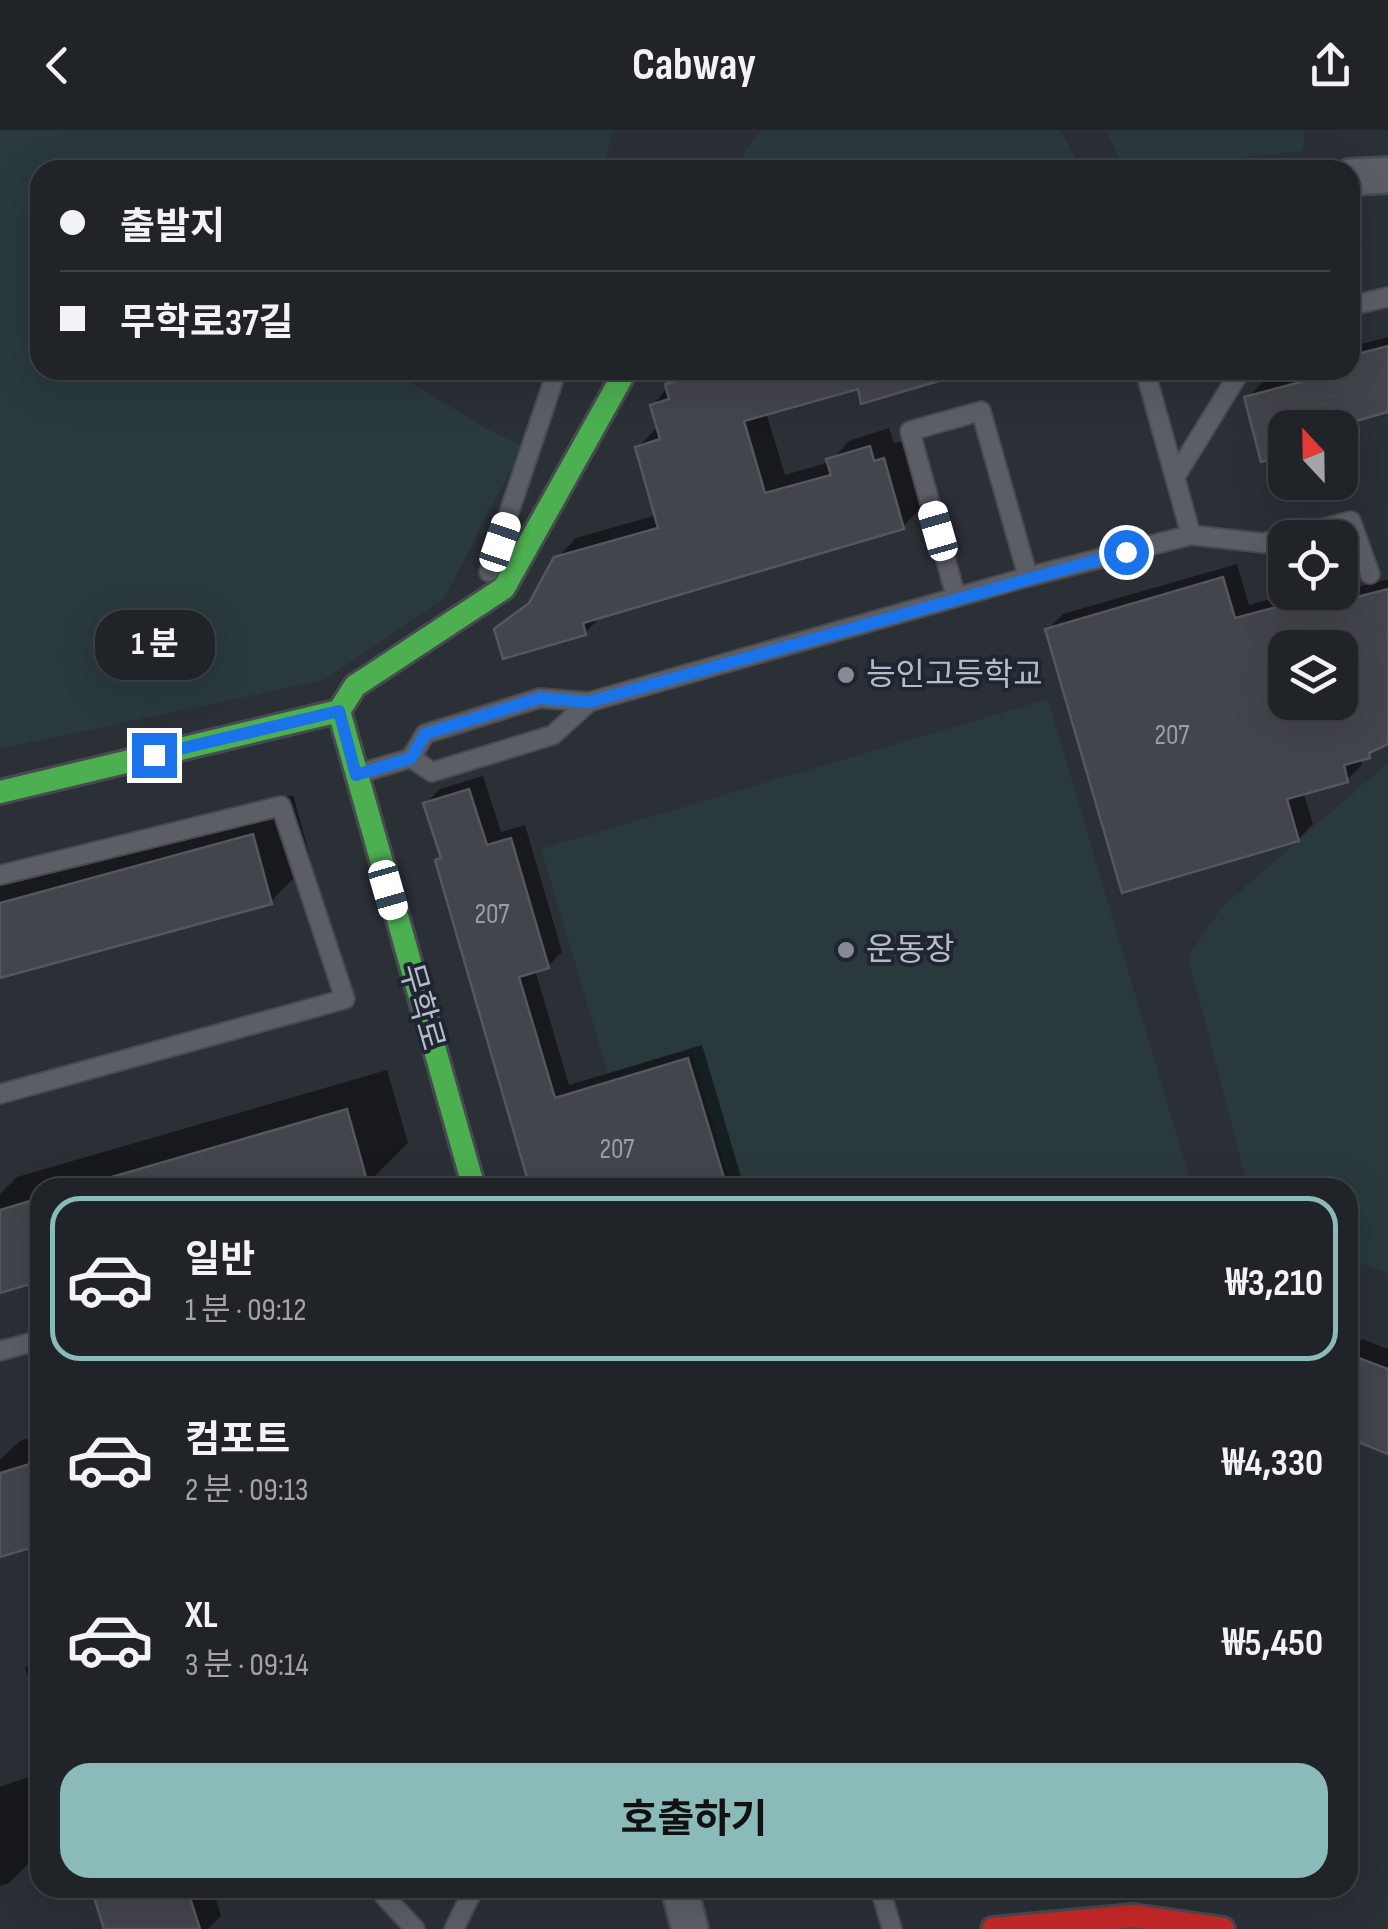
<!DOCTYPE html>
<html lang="ko">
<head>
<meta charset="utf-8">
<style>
  :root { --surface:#202328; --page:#2d2f34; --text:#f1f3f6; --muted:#a2a4a8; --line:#3d4045; --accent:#8bbbb9 }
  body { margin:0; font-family:"Sofia Sans Condensed","Noto Sans KR",sans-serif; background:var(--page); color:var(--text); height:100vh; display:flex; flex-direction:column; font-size:38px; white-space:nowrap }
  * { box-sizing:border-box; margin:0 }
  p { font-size:32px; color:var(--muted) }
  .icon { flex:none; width:55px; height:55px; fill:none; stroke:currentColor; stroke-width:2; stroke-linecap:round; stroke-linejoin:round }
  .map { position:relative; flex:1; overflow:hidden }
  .sheet { position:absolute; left:30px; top:1048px; width:1328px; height:720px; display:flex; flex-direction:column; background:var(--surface); border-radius:30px; box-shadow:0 10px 40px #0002,0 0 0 2px var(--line) }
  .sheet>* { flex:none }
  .hud { position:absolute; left:30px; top:30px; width:1330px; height:220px; border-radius:30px; box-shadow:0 10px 40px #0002,0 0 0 2px var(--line); display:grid; align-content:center; height:220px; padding:0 30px; background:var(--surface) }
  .needle { width:65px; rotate:338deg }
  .fabs { position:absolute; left:1268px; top:280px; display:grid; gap:20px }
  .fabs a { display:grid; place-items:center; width:90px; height:90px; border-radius:20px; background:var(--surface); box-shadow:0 10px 40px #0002,0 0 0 2px var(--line); font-size:50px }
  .end { position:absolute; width:45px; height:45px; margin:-22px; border:12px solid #1a73e8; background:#fff; box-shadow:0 0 0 5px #fff }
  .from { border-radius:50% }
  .bubble { position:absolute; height:70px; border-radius:30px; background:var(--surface); box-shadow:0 10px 40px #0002,0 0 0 2px var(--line); font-size:32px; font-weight:700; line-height:70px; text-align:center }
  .car { position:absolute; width:30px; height:60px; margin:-30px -15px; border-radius:12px; box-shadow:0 0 8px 2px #0007; background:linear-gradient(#fff 24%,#345 0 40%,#fff 0 76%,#345 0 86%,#fff 0) }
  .hud b { display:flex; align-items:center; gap:35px; height:95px; font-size:38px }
  .hud b+b { border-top:2px solid var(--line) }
  .hud i { width:25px; height:25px; background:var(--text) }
  ul { padding:18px 0 0; list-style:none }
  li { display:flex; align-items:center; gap:30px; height:165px; margin:0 20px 15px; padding:0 10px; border:5px solid transparent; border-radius:30px }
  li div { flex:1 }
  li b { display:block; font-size:38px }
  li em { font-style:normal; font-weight:700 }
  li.on { border-color:var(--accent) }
  li>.icon { width:90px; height:90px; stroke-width:1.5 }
  .action { display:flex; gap:20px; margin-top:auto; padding:20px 30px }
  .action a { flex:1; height:115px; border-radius:30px; background:var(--accent); color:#111; font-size:40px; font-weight:700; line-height:115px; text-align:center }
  header { display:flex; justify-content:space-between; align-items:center; height:130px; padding:0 30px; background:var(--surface); font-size:45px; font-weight:700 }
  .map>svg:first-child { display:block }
</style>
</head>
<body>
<header><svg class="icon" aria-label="back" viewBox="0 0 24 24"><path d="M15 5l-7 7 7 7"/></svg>Cabway<svg class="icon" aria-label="share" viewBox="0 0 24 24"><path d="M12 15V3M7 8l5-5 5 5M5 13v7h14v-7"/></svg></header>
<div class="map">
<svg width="1388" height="1799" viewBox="0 0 1388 1799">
  <rect width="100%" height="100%" fill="#2b2f36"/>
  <!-- green -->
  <g fill="#29393c">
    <path d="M 0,0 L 612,0 L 604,40 L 40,40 L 40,240 L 411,240 L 410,252 L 489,300 L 524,316 L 443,470 L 324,550 L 0,619 Z"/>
    <path d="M 761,0 L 1059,0 L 1083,40 L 732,40 Z"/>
    <path d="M 1106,0 L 1304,0 L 1303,21 L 1124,40 Z"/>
    <path d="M 1048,569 L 1192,1057 L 731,1057 L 691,920 L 608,944 L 541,719 Z"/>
    <path d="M 1388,632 L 1388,1143 L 1348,1129 L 1348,1058 L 1248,1057 L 1188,827 L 1222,777 Z"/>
  </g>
  <!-- shadow -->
  <g fill="#0007" fill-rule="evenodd">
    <path d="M 1350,59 L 1363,115 L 1350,128 Z"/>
    <path d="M 1388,207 L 1388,280 L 1342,292 L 1340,299 L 1285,298 L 1285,323 L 1247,268 L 1262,253 L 1311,240 L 1350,240 L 1350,217 Z"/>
    <path d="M 438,240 L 484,240 L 474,250 L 437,244 Z"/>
    <path d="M 682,240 L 967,240 L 863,270 L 859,256 L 766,282 L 785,345 L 830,332 L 849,311 L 889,298 L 894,313 L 903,311 L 923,377 L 903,396 L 603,484 L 585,503 L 497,500 L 535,466 L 556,429 L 576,408 L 657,385 L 637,318 L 657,298 L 653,275 Z"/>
    <path d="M 1237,434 L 1249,475 L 1295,462 L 1324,462 L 1325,466 L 1388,449 L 1388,611 L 1360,628 L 1362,635 L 1347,650 L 1303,661 L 1313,694 L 1298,709 L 1048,499 L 1063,484 ZM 1285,518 L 1340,518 L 1340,572 L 1285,572 Z"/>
    <path d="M 483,646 L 501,702 L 525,695 L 562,822 L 548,836 L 535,840 L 569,955 L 702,915 L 742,1050 L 734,1058 L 533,1058 L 438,731 L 442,726 L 426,673 L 440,659 Z"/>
    <path d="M 293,665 L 311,731 L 270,772 L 0,846 L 0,745 Z"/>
    <path d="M 387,940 L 408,1013 L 367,1054 L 353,1058 L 40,1058 L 40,1149 L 0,1160 L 0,1064 L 17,1047 Z"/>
    <path d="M 1362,1209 L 1388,1219 L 1388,1321 L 1348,1306 L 1348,1224 Z"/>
    <path d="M 40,1304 L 40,1412 L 0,1425 L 0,1330 L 20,1311 Z"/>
    <path d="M 40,1523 L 40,1586 L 25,1538 Z"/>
    <path d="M 28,1647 L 40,1683 L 40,1722 L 9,1753 L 0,1756 L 0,1657 Z"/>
    <path d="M 94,1758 L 212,1758 L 221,1786 L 208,1799 L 107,1799 Z"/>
  </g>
  <!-- building -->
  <g fill="#42454b" stroke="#53575e" stroke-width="2.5" fill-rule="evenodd">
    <path d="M 1388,216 L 1388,282 L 1331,298 L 1285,298 L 1285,325 L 1261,332 L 1244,267 L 1312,249 L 1309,240 L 1350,240 L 1350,226 Z"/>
    <path d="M 714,240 L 948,240 L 949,248 L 861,274 L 858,259 L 744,291 L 765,363 L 831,345 L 826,329 L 870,316 L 874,331 L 884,328 L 904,399 L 583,493 L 586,505 L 503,529 L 494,499 L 529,473 L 554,427 L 658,398 L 635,317 L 660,309 L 650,275 L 669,269 L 665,254 Z"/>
    <path d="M 1223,447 L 1235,488 L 1307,469 L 1310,479 L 1388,459 L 1388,614 L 1369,623 L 1370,628 L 1344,635 L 1348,652 L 1287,669 L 1299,711 L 1122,763 L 1045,499 ZM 1285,518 L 1340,518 L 1340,572 L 1285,572 Z"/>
    <path d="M 469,659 L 487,715 L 511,708 L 549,838 L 519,847 L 555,968 L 688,928 L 727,1058 L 530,1058 L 435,730 L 441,728 L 423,673 Z"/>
    <path d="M 253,704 L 272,774 L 0,848 L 0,773 Z"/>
    <path d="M 347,979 L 369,1058 L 106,1058 L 105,1049 Z"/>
    <path d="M 40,1068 L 40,1151 L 0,1163 L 0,1080 Z"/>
    <path d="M 1348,1224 L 1388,1239 L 1388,1324 L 1348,1308 Z"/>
    <path d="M 40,1331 L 40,1415 L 0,1427 L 0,1343 Z"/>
    <path d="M 91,1758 L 187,1758 L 200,1799 L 104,1799 Z"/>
  </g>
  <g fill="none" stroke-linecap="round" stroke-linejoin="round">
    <defs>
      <g id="lane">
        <path d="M 1350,176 L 1388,167"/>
        <path d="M 1145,240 L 1191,405"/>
        <path d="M 1175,347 L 1241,240"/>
        <path d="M 1287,408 L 1351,391 L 1370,444"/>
        <path d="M 489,442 L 557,240"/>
        <path d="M 956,467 L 910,301 L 981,281 L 1028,447"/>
        <path d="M 411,628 L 432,642 L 553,605 L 589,572"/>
        <path d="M 361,643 L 411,628 L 425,604 L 540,568 L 589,572 L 1028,447 L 1191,405 L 1263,413 L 1285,408"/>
        <path d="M 0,745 L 281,676 L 345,869 L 0,964"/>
        <path d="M 0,1221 L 40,1210"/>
        <path d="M 382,1758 L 385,1767 L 415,1799"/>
        <path d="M 880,1758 L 892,1799"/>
        <path d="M 454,1799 L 474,1758"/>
      </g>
      <g id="street">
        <path d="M 1350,47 L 1388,45"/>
        <path d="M 679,1758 L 690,1799"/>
      </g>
      <g id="fast">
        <path d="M 339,581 L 474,1058"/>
        <path d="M 0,662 L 339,581 L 355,556 L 504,458 L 626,240"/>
      </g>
      <path id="jam" d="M 993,1799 L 1134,1786 L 1223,1799"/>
    </defs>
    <!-- lane casing -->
    <use href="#lane" stroke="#474a4f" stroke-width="22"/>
    <!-- street casing -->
    <use href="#street" stroke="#474a4f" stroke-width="40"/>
    <!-- fast casing -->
    <use href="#fast" stroke="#474a4f" stroke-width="28"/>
    <!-- jam casing -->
    <use href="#jam" stroke="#474a4f" stroke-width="28"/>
    <!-- lane -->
    <use href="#lane" stroke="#5b5e65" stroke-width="18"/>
    <!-- street -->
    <use href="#street" stroke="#5b5e65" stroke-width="35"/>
    <!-- fast -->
    <use href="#fast" stroke="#4caf50" stroke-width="22"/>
    <!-- jam -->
    <use href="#jam" stroke="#c62828" stroke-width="22"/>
  </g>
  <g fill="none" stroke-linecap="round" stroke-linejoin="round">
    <!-- route -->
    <path stroke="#1a73e8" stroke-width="12" d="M 154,625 L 339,581 L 356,645 L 411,628 L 425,604 L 540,568 L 589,572 L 1126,422"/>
  </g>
  <!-- markers -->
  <g fill="#858a94" stroke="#1f2531" stroke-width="4">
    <circle cx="846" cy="545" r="10"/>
    <circle cx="846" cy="820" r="10"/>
  </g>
  <g text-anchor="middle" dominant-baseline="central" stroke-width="8" stroke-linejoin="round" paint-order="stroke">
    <!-- number labels -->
    <g font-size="28" fill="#989ea8">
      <text x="1172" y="605">207</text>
      <text x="492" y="784">207</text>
      <text x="617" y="1019">207</text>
    </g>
    <!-- poi labels -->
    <g font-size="32" fill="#b5bbc7" stroke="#1f2531" text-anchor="start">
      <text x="866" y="545">능인고등학교</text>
      <text x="866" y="820">운동장</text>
    </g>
    <!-- street labels -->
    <g font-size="32" fill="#b5bbc7" stroke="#1f2531">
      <text transform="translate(421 877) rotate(74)">무학로</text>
    </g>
  </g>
</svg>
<div class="fabs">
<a><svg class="needle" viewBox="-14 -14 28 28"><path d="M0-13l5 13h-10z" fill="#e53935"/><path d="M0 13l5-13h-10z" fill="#a2a4a8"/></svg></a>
<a><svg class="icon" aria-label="locate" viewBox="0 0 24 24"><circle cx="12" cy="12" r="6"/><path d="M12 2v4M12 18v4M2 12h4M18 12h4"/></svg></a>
<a><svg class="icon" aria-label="layers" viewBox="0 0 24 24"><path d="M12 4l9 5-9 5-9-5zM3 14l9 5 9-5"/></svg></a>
</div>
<i class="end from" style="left:1126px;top:422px"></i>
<i class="end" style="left:154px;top:625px"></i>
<div class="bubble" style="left:95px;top:480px;width:120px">1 분</div>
<i class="car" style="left:938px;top:401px;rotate:344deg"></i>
<i class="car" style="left:500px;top:412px;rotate:19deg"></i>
<i class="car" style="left:388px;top:760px;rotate:164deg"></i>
<div class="hud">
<b><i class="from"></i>출발지</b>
<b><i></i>무학로37길</b>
</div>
<section class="sheet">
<ul>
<li class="on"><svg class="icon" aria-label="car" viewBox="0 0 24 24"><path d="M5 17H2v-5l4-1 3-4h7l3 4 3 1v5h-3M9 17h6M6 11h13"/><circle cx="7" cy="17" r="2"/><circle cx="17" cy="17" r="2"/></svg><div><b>일반</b><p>1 분 · 09:12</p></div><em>₩3,210</em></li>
<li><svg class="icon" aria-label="car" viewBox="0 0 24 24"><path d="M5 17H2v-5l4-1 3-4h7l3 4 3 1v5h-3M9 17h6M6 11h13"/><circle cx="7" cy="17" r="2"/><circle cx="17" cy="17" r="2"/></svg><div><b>컴포트</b><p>2 분 · 09:13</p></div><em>₩4,330</em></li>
<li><svg class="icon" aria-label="car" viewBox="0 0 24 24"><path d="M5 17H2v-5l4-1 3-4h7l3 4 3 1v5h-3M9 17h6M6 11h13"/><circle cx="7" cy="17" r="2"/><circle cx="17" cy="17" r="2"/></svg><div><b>XL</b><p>3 분 · 09:14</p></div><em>₩5,450</em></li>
</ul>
<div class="action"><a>호출하기</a></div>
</section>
</div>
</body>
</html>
